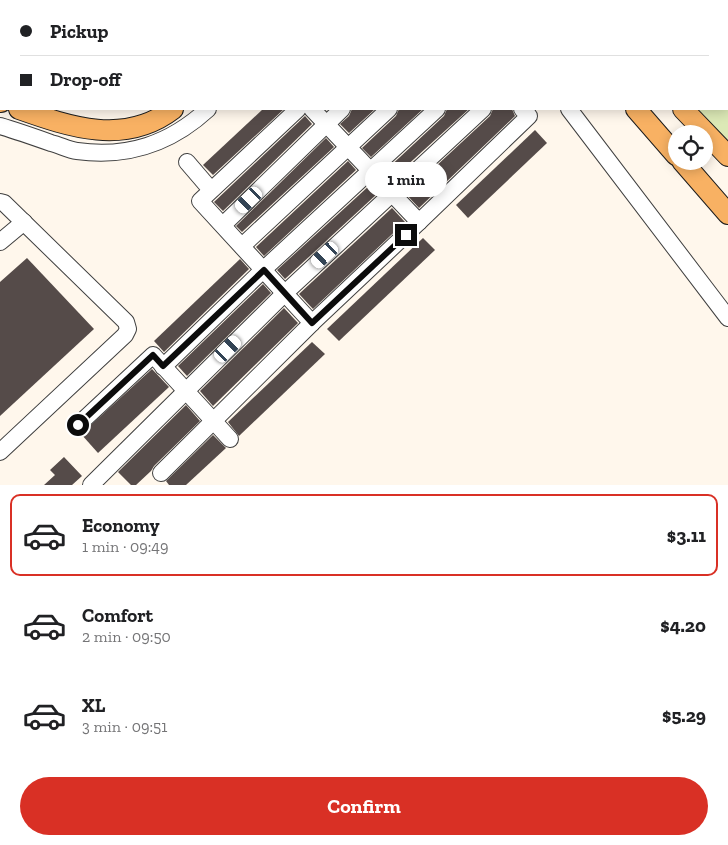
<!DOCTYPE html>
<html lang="en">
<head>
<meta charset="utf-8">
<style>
  :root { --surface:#fff; --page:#f6f6f6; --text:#202124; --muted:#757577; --line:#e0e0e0; --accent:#d93025 }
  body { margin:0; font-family:"Zilla Slab",serif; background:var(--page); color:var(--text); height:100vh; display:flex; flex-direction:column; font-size:19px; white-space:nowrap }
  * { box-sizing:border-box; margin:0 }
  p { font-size:16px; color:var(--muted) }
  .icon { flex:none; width:28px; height:28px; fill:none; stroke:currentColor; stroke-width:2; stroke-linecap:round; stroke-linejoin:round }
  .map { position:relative; height:485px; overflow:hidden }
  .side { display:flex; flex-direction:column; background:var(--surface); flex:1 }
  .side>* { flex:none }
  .hud { position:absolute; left:0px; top:0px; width:729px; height:110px; box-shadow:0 2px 12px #0003; display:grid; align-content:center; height:110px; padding:0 20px; background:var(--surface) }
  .controls { position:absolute; left:668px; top:125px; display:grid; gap:10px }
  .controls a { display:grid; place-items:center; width:45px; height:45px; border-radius:50%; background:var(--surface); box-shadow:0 2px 12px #0003; font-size:25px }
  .end { position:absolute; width:22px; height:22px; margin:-11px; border:6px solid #0c0c0c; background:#fff; box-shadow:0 0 0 2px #fff }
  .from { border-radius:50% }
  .bubble { position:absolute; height:35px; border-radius:18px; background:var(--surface); box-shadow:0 2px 12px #0003; font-size:16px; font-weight:700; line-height:35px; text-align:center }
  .car { position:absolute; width:15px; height:30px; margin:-15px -8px; border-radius:6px; box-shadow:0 0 4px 1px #0007; background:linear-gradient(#fff 24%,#345 0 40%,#fff 0 76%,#345 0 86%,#fff 0) }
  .hud b { display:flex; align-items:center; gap:18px; height:48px; font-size:19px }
  .hud b+b { border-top:1px solid var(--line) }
  .hud i { width:12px; height:12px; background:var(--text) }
  ul { padding:9px 0 0; list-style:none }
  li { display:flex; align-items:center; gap:15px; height:82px; margin:0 10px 8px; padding:0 10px; border:2px solid transparent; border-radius:10px }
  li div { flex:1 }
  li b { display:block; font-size:19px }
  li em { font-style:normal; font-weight:700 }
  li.on { border-color:var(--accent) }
  li>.icon { width:45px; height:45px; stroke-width:1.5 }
  .button { display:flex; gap:10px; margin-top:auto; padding:10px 20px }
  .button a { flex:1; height:58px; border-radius:30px; background:var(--accent); color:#fff; font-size:20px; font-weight:700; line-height:58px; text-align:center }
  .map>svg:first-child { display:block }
</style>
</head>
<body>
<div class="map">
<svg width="728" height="485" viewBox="0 0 728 485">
  <rect width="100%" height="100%" fill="#fff7ec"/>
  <!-- green -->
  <g fill="#dce9b6">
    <path d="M 590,0 L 677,0 L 678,1 L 591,1 Z"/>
    <path d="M 728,49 L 728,146 L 692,109 L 728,109 Z"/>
  </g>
  <!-- building -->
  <g fill="#554b49">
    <path d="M 263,109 L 284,109 L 213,175 L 203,165 Z"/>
    <path d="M 352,109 L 375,109 L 349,133 L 340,124 L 349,116 Z"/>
    <path d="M 399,109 L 423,109 L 371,157 L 362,148 L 396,116 Z"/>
    <path d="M 447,109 L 469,109 L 392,179 L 385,171 L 444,116 Z"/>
    <path d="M 493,109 L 512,109 L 515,116 L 419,208 L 406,194 L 490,116 Z"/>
    <path d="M 305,116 L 312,124 L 223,211 L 214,202 Z"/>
    <path d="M 535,130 L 547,143 L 468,218 L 456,205 Z"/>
    <path d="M 326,138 L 334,147 L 242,232 L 236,226 Z"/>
    <path d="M 348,161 L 356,170 L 264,256 L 256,247 Z"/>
    <path d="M 370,185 L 378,193 L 285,279 L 277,270 Z"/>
    <path d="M 392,208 L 405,222 L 313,309 L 299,294 Z"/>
    <path d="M 423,238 L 435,250 L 339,341 L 327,329 Z"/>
    <path d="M 27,258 L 94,329 L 0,416 L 0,282 Z"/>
    <path d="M 240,259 L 249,269 L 164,352 L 154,341 Z"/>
    <path d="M 263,284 L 271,293 L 187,376 L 178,366 Z"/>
    <path d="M 284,308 L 298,323 L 213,406 L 200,391 Z"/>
    <path d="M 312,342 L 325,354 L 239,436 L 228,422 Z"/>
    <path d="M 152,369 L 169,387 L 98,453 L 81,434 Z"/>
    <path d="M 186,405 L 200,421 L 154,466 L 151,471 L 136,485 L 131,485 L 118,472 Z"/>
    <path d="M 213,435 L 226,448 L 186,485 L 169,485 L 166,481 Z"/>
    <path d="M 64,457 L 82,476 L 72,485 L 44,485 L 55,475 L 50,470 Z"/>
  </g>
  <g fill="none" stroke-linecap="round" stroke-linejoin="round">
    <defs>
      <g id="minor">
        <path d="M 473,0 L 475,1"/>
        <path d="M 324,1 L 327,0"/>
        <path d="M 298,109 L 200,201 L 312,323 L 419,222 L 529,116 L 522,109"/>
        <path d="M 312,109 L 419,222"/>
        <path d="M 569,109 L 728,318"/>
        <path d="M 0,126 C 17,131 34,137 51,143 C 60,145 68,150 77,151 C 128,158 170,144 208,109"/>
        <path d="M 187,162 L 211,190"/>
        <path d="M 0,202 L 4,203 L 126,322 L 128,329 L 125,335 L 0,452"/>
        <path d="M 223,225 L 342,109"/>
        <path d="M 0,242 L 24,222"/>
        <path d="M 242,246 L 389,109"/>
        <path d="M 163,367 L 264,269 L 437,109"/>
        <path d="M 78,425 L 153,355 L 230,439"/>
        <path d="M 161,473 L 312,323"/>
        <path d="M 91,485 L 285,293 L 483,109"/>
      </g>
      <g id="major">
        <path d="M 536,0 L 537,1"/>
        <path d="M 581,0 L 582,1"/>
        <path d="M 19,1 L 19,0"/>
        <path d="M 251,1 L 253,0"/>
        <path d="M 287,1 L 288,0"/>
        <path d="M 0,102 L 1,102"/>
        <path d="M 19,109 C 70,127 125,146 173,109"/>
        <path d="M 636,109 L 676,155"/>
        <path d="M 683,109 L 728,156"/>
        <path d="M 682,161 L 728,214"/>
      </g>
    </defs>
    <!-- minor casing -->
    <use href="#minor" stroke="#3f3f3f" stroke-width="18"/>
    <!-- major casing -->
    <use href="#major" stroke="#1d1d1d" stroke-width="22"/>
    <!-- path -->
    <g stroke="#2e2e2e" stroke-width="2.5" stroke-dasharray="5 2.5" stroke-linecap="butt">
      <path d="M 664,0 L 665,1"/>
      <path d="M 728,61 L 728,62"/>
    </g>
    <!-- minor -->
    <use href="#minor" stroke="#fff" stroke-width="16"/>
    <!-- major -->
    <use href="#major" stroke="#f8b163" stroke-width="20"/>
  </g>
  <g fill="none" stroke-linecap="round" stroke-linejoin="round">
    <!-- route -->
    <path stroke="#0c0c0c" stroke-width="6" d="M 78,425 L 153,355 L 163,366 L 264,270 L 312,323 L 406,235"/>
  </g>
</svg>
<div class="controls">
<a><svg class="icon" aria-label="locate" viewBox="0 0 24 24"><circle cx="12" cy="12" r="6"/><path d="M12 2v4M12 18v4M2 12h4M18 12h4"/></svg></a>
</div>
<i class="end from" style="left:78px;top:425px"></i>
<i class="end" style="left:406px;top:235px"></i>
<div class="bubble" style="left:365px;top:162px;width:82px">1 min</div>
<i class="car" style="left:249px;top:200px;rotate:226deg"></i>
<i class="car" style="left:325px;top:255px;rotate:227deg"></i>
<i class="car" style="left:228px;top:349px;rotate:45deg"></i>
<div class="hud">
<b><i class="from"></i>Pickup</b>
<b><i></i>Drop-off</b>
</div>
</div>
<section class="side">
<ul>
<li class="on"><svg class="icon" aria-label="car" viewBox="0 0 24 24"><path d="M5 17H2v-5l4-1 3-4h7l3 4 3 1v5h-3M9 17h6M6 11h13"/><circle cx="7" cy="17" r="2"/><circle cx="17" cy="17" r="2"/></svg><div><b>Economy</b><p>1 min · 09:49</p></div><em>$3.11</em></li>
<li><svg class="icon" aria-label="car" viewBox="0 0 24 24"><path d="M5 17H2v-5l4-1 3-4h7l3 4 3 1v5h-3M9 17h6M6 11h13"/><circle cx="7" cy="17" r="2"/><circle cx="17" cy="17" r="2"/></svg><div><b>Comfort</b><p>2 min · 09:50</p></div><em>$4.20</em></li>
<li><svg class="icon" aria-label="car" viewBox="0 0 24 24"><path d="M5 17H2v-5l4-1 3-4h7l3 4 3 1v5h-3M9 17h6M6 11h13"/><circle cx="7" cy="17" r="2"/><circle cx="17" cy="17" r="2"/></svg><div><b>XL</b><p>3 min · 09:51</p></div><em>$5.29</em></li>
</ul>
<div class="button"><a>Confirm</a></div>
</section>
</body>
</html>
